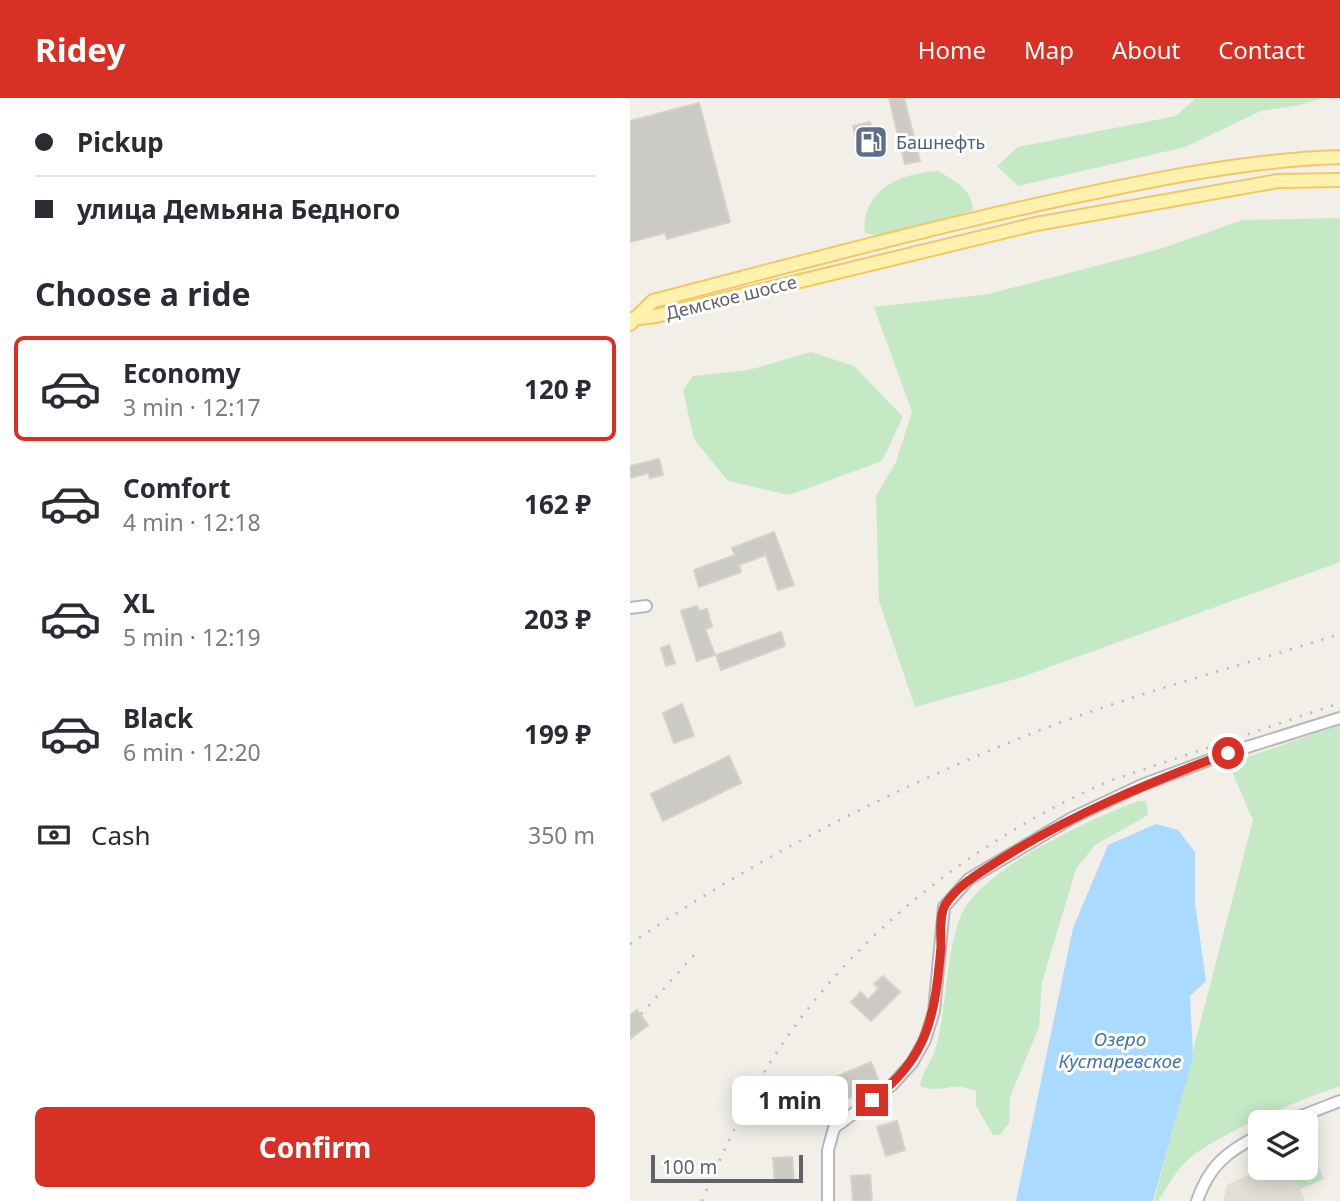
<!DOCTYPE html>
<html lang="en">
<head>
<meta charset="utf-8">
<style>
  :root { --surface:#fff; --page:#f7f7f7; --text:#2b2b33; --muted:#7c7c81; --line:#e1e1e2; --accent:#d93025 }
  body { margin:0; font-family:"Noto Sans",sans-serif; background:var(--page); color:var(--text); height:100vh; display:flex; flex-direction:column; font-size:26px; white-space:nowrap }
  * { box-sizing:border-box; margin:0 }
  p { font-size:23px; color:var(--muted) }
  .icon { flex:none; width:38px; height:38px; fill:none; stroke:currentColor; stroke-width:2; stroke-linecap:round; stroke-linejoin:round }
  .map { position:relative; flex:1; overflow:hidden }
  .details { display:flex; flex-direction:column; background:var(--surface); width:630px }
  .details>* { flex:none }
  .guide { display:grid; align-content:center; height:154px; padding:0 35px; background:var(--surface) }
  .controls { position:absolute; left:618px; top:1012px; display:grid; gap:14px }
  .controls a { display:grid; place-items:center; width:70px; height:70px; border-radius:10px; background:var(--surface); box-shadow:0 4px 18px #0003; font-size:35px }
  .scale { position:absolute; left:21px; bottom:18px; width:152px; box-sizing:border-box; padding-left:7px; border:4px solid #5f6368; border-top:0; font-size:19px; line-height:24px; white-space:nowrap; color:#5f6368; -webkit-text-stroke:5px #fff; paint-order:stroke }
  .end { position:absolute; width:32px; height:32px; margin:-16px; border:9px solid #d93025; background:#fff; box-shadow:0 0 0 4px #fff }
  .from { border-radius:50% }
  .bubble { position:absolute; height:49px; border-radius:10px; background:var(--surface); box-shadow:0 4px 18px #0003; font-size:23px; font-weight:700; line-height:49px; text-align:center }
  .guide b { display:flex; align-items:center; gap:24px; height:66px; font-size:26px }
  .guide b+b { border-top:2px solid var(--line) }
  .guide i { width:18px; height:18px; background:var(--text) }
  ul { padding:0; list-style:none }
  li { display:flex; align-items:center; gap:21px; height:105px; margin:0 14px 10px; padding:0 21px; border:4px solid transparent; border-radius:10px }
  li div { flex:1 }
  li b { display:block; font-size:26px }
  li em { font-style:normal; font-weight:700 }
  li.on { border-color:var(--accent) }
  li>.icon { width:63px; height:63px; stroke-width:1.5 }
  h2 { padding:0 35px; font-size:32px; line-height:84px }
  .pay { display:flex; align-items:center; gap:18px; height:77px; padding:0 35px; font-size:26px }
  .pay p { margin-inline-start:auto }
  .button { display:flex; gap:14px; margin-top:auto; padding:14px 35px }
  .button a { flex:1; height:80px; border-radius:10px; background:var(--accent); color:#fff; font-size:28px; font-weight:700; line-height:80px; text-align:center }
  header { display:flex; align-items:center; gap:42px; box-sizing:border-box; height:98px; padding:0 35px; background:var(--accent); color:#fff }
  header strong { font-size:33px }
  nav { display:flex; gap:38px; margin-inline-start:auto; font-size:24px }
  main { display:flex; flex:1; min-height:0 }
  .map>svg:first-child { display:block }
</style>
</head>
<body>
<header>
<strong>Ridey</strong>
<nav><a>Home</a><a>Map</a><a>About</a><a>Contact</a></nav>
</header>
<main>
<section class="details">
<div class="guide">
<b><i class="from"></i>Pickup</b>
<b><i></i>улица Демьяна Бедного</b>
</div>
<h2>Choose a ride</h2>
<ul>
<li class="on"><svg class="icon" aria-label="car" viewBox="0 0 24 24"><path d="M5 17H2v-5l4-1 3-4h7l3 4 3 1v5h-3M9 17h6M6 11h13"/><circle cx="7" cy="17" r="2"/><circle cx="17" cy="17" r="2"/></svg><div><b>Economy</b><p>3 min · 12:17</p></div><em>120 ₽</em></li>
<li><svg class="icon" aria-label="car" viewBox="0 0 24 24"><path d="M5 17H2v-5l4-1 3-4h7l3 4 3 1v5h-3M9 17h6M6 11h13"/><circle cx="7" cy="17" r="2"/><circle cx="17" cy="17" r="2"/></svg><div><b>Comfort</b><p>4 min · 12:18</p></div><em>162 ₽</em></li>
<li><svg class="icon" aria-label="car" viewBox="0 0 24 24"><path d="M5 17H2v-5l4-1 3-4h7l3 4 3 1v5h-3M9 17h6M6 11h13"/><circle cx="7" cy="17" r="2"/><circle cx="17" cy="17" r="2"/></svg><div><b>XL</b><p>5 min · 12:19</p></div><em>203 ₽</em></li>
<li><svg class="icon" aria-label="car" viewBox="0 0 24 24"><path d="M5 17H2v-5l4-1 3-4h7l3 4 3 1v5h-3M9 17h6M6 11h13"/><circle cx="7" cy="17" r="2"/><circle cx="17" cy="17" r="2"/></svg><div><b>Black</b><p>6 min · 12:20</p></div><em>199 ₽</em></li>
</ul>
<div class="pay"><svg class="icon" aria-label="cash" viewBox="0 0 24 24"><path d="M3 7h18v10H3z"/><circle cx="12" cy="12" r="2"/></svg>Cash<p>350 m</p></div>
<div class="button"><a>Confirm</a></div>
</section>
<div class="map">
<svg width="710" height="1103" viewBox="0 0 710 1103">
  <rect width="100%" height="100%" fill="#f1efe8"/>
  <!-- education -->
  <path fill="#e1ded6" d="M 634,1069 L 661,1069 L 675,1103 L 593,1103 L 597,1087 Z"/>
  <!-- green -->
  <g fill="#c5e8c5">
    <path d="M 566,0 L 692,0 L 670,7 L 631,13 L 555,49 L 388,88 L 367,68 L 388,49 L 546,18 Z"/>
    <path d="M 308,73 C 325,83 342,91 343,112 C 316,120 261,144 235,135 C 231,91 272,75 308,73 Z"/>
    <path d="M 710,120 L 710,464 L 389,580 L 285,609 L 249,503 L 246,398 L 266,364 L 282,314 L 244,209 L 359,196 L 530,151 L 613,122 Z"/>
    <path d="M 181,254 L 224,268 L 273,319 L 252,363 L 159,397 L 98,383 L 64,341 L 53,292 L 63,278 L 119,272 Z"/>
    <path d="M 710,627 L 710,988 C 671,1001 590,1035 560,1060 C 547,1070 537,1090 528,1103 L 524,1103 L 623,722 L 602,674 L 606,663 Z"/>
    <path d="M 508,703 L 516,703 L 518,717 L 465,747 L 446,771 L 412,884 L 409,929 L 380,999 L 379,1025 L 370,1037 L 363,1037 L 346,1008 L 346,993 C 322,982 309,997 290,988 C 292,974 302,963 306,949 C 317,908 315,862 329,822 C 346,772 461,721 508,703 Z"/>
    <path d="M 679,1046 L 694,1081 L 670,1091 L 661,1069 L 676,1069 L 676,1048 Z"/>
  </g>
  <!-- water -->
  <path fill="#aadaff" d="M 526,726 L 548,732 L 565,754 L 565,805 L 576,883 L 560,898 L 563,958 L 523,1103 L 386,1103 L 443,830 L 478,747 Z"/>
  <!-- building -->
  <g fill="#cccac5" stroke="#d6d1c6" stroke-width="2">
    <path d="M 259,0 L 274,0 L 290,63 L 275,66 Z"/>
    <path d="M 69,5 L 100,124 L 37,141 L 35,135 L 0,144 L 0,23 Z"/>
    <path d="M 240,24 L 247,51 L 229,55 L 223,28 Z"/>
    <path d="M 29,361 L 33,377 L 20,380 L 18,375 L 0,380 L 0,368 Z"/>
    <path d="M 144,434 L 164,487 L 148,492 L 136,457 L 109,467 L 111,474 L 69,489 L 64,472 L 105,457 L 102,450 Z"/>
    <path d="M 67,508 L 69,513 L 77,511 L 82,529 L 75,531 L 85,557 L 67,563 L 51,513 Z"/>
    <path d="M 151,534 L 155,548 L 91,572 L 86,557 Z"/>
    <path d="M 39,547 L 45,565 L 36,568 L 31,550 Z"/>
    <path d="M 52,606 L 64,638 L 44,645 L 33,615 Z"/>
    <path d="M 99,658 L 111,685 L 33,723 L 21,696 Z"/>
    <path d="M 253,878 L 270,894 L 241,923 L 221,904 L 231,894 L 238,902 L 249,890 L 244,886 Z"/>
    <path d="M 7,912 L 18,927 L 0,941 L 0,917 Z"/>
    <path d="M 241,964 L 250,986 L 189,1013 L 181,994 L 191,990 L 189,986 Z"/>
    <path d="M 267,1023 L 275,1052 L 256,1058 L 247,1029 Z"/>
    <path d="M 162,1059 L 164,1082 L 145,1084 L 143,1060 Z"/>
    <path d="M 240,1077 L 242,1103 L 223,1103 L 221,1078 Z"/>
  </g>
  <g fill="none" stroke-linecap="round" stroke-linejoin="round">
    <defs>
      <g id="minor">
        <path d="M 0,510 L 16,508"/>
        <path d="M 656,1024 L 710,1003"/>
        <path d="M 198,1103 L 198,1052 L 204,1030 L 262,987 L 282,965 L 295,942 L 304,913 L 314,809 L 339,781 L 442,720 L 512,687 L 598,655 L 710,620"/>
        <path d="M 567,1103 C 579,1068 597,1053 630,1037"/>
      </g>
      <g id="major">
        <path d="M 1,221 L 26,218 L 406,126 L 648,83 L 710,82"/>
        <path d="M 0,226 L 23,203 C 162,167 301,129 442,99 C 531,80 619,62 710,59"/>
      </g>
    </defs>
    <!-- minor casing -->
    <use href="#minor" stroke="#b5b8bc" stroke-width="14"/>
    <!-- major casing -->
    <use href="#major" stroke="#f2c960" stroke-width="16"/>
    <!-- minor -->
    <use href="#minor" stroke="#fff" stroke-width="10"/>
    <!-- major -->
    <use href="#major" stroke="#fff2af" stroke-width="12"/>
    <!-- rail -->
    <g stroke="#b6b7b8" stroke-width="2.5" stroke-dasharray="2 9" stroke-linecap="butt">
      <path d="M 0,846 C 127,759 264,690 408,633 C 506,595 610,568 710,536"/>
      <path d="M 11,916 L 64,857"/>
      <path d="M 72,1103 C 92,1056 113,1009 140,965 C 219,838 346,740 482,682 L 710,605"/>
    </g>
  </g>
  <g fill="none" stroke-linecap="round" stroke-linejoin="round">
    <!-- route -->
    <path stroke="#d93025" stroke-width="9" d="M 242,1002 C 299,960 305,916 311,849 C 311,838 309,817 315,807 C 327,788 349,775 368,763 C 440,717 518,685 598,655"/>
  </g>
  <!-- icons -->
  <defs>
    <symbol id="fuel-square" viewBox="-11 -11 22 22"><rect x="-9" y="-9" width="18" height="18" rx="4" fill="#5c6f8a" stroke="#fff"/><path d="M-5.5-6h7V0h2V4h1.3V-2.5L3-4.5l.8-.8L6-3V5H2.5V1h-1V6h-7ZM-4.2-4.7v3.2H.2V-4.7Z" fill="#fff"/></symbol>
  </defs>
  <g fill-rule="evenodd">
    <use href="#fuel-square" x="222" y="25" width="38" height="38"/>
  </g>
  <g text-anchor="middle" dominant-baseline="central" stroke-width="6" stroke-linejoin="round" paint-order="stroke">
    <!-- service labels -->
    <g font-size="18" fill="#4e5e75" stroke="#fff" text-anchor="start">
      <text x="266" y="44">Башнефть</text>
    </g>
    <!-- street labels -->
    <g font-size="18" fill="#5f6368" stroke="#fff">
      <text transform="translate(101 199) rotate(-14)">Демское шоссе</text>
    </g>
    <!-- water labels -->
    <g font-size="19" font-style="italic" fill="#4174aa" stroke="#fff">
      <text x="490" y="941">Озеро<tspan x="490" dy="22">Кустаревское</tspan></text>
    </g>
  </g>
</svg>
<div class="controls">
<a><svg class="icon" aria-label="layers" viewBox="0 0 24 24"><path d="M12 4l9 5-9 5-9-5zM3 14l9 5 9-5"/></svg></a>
</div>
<div class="scale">100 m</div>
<i class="end from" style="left:598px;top:655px"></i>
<i class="end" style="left:242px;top:1002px"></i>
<div class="bubble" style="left:102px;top:978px;width:116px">1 min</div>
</div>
</main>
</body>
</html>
